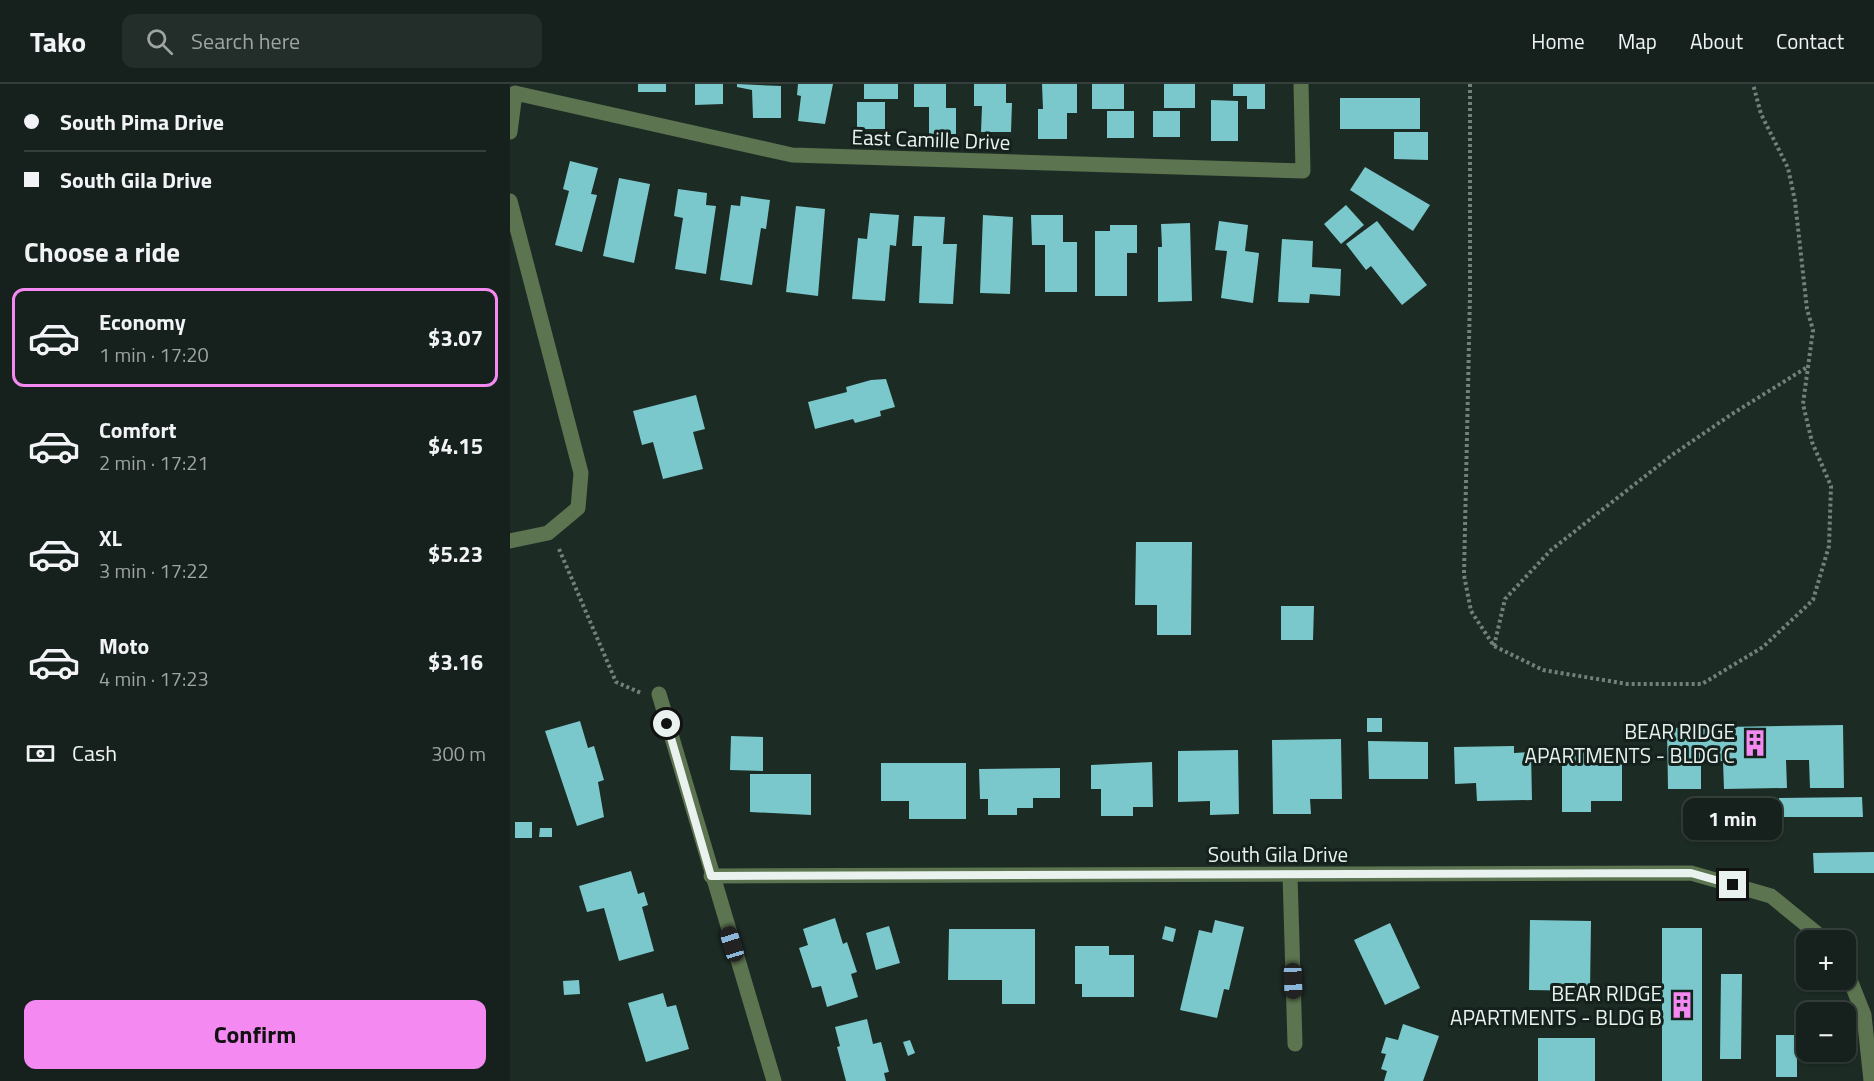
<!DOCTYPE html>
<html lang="en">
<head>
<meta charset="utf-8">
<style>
  :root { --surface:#16201c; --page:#232d29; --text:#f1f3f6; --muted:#9ea3a3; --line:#353e3b; --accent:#f389f1 }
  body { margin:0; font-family:"Titillium Web",sans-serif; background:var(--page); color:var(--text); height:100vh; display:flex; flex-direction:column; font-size:22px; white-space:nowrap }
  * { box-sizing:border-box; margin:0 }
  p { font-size:20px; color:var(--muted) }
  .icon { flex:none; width:33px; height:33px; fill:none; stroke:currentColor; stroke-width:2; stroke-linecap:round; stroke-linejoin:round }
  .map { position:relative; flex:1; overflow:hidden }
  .sheet { display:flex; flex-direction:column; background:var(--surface); width:510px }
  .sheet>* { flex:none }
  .banner { display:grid; align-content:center; height:132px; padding:0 24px; background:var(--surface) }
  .tools { position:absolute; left:1286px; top:846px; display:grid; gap:12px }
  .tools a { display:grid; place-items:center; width:60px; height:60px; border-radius:12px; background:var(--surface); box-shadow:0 2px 4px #0004,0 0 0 2px var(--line); font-size:30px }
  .end { position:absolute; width:27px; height:27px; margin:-14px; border:8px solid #e9f2ee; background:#111; box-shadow:0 0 0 3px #111 }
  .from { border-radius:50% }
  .bubble { position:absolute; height:42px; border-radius:12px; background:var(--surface); box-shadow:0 2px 4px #0004,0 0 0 2px var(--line); font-size:20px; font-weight:700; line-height:42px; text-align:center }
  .car { position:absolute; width:18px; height:36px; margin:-18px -9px; border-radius:8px; box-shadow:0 0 4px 2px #0007; background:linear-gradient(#222 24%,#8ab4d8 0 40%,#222 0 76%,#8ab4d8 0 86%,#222 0) }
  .banner b { display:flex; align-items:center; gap:21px; height:57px; font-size:22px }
  .banner b+b { border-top:2px solid var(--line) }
  .banner i { width:15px; height:15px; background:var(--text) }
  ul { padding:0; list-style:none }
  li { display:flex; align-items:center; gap:18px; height:99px; margin:0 12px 9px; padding:0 12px; border:3px solid transparent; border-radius:12px }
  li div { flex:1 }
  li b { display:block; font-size:22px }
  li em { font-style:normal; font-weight:700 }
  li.selected { border-color:var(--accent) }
  li>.icon { width:54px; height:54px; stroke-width:1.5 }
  h2 { padding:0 24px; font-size:27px; line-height:72px }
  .pay { display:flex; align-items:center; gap:15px; height:66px; padding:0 24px; font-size:22px }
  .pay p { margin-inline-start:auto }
  .cta { display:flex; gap:12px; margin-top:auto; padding:12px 24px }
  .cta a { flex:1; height:69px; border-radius:12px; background:var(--accent); color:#111; font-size:24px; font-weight:700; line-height:69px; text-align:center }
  header { display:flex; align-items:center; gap:36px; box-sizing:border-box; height:84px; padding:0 30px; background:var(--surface); border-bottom:2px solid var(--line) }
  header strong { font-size:28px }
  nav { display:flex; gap:33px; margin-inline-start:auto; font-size:21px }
  .search { width:420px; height:54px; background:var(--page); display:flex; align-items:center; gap:15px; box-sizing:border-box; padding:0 21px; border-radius:12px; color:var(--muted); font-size:22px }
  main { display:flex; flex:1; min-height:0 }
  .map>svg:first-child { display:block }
</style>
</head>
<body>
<header>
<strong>Tako</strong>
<div class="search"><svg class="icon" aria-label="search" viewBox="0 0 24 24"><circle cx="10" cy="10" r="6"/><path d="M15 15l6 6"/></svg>Search here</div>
<nav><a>Home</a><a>Map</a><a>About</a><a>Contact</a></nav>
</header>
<main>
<section class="sheet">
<div class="banner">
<b><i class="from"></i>South Pima Drive</b>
<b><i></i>South Gila Drive</b>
</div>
<h2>Choose a ride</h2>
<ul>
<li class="selected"><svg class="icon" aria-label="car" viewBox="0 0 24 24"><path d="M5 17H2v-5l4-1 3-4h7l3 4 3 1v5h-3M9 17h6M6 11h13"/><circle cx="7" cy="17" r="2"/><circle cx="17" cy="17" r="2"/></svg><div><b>Economy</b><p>1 min · 17:20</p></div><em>$3.07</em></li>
<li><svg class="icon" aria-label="car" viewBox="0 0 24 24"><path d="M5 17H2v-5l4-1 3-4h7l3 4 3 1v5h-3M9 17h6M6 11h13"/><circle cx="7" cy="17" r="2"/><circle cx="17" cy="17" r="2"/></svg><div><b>Comfort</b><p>2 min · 17:21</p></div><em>$4.15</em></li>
<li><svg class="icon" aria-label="car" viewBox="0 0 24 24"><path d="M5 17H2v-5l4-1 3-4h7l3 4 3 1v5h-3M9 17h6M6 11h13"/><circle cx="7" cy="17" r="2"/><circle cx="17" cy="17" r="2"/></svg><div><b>XL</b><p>3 min · 17:22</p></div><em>$5.23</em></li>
<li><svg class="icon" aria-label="car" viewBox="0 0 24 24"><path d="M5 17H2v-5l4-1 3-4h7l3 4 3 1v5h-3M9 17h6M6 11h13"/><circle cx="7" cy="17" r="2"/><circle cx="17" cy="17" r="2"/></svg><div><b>Moto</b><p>4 min · 17:23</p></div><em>$3.16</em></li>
</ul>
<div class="pay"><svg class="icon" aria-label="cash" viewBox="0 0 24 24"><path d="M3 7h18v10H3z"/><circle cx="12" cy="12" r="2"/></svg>Cash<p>300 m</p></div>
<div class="cta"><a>Confirm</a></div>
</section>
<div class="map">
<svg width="1364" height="997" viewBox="0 0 1364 997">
  <rect width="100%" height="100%" fill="#1d2b25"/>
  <!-- building -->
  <g fill="#7ac8cb">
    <rect x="128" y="0" width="28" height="8"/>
    <path d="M 185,0 L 213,0 L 213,20 L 185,21 Z"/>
    <path d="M 227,0 L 271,2 L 271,34 L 243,34 L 242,6 L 227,3 Z"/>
    <path d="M 288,0 L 323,0 L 315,40 L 288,37 L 291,12 L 287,11 Z"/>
    <rect x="354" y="0" width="34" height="15"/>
    <path d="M 404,0 L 436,0 L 436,24 L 446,24 L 446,50 L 419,50 L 419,23 L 404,23 Z"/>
    <path d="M 464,0 L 496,0 L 496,19 L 502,19 L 501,48 L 471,48 L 472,22 L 464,22 Z"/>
    <path d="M 532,0 L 567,0 L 567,29 L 557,29 L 557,55 L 528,55 L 528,25 L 533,25 Z"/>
    <rect x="582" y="0" width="32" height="25"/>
    <rect x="654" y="0" width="31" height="24"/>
    <path d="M 723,0 L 755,0 L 755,25 L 737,25 L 737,12 L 723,12 Z"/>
    <rect x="830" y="14" width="80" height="31"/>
    <path d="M 701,16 L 728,17 L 728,57 L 701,57 Z"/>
    <rect x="347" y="18" width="28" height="27"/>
    <rect x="597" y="27" width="27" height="27"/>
    <rect x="643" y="27" width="27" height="26"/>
    <path d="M 884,48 L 918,48 L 918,76 L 884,75 Z"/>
    <path d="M 60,77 L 88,84 L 81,110 L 87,111 L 72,168 L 45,161 L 59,107 L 53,105 Z"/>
    <path d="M 855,83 L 920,121 L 903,147 L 840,106 Z"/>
    <path d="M 109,94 L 140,100 L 124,179 L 93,172 Z"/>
    <path d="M 168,105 L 197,109 L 196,121 L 206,122 L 196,190 L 165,185 L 173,134 L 164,132 Z"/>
    <path d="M 231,112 L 260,116 L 256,145 L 251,144 L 242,201 L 210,196 L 221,121 L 230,122 Z"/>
    <path d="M 836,121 L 854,141 L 831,160 L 814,140 Z"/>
    <path d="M 286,122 L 315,125 L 308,212 L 276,208 Z"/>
    <path d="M 360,129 L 389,131 L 386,162 L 380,161 L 375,217 L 342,215 L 348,154 L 357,155 Z"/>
    <path d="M 473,131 L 503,133 L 500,210 L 470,209 Z"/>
    <path d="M 521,131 L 553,131 L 553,158 L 567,158 L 567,208 L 535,208 L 535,161 L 522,161 Z"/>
    <path d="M 404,132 L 435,133 L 433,160 L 447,160 L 443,220 L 409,219 L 412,162 L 402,162 Z"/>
    <path d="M 709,137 L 738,141 L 735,167 L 749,169 L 743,219 L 711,214 L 717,167 L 705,166 Z"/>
    <path d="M 867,137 L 917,201 L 892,221 L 861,182 L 856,186 L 836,160 Z"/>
    <path d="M 680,139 L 682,217 L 648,218 L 648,163 L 652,163 L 651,140 Z"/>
    <path d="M 600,141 L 627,141 L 627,169 L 617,169 L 617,212 L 585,212 L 585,147 L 600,147 Z"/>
    <path d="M 772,155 L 803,157 L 802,183 L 831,185 L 830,212 L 800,210 L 799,219 L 768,218 Z"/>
    <path d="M 376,295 L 385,323 L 370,327 L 371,332 L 345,339 L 343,335 L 305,345 L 298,318 L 337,308 L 336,303 L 361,296 Z"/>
    <path d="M 186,311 L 195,345 L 183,348 L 193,385 L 153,395 L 143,358 L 132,361 L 123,327 Z"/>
    <path d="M 626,458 L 682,458 L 681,551 L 647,551 L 647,521 L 625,521 Z"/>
    <path d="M 771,522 L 804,522 L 803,556 L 771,556 Z"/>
    <rect x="857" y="634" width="15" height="14"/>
    <path d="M 70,637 L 78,664 L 84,662 L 94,696 L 88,698 L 94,733 L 67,742 L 35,647 Z"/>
    <path d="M 1333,641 L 1334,704 L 1300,704 L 1299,676 L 1276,676 L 1277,704 L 1214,705 L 1213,677 L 1191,678 L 1191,705 L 1158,705 L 1157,644 Z"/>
    <path d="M 221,652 L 253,653 L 253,687 L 220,686 Z"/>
    <path d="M 831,655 L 832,715 L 800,715 L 801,730 L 763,730 L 762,656 Z"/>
    <path d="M 858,657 L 918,658 L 918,695 L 859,695 Z"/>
    <path d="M 1004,662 L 1004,669 L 1021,668 L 1022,716 L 967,717 L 966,699 L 945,700 L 944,663 Z"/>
    <path d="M 728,666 L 729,730 L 700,731 L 700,717 L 668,718 L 668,667 Z"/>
    <path d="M 1052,667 L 1112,667 L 1112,717 L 1081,717 L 1081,728 L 1052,728 Z"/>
    <path d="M 642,678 L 643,723 L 623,723 L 623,732 L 591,732 L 591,705 L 581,705 L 581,681 Z"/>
    <path d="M 371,679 L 456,679 L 456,735 L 399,735 L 399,717 L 371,717 Z"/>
    <path d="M 550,684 L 550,714 L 523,714 L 523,724 L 507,724 L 507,731 L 478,731 L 478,715 L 470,715 L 469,685 Z"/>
    <path d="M 240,690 L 301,690 L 301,731 L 240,728 Z"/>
    <path d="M 1352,713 L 1353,733 L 1269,733 L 1269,714 Z"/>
    <rect x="5" y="738" width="17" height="16"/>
    <path d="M 30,744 L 42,744 L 42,753 L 29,753 Z"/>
    <path d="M 1364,768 L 1364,789 L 1304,789 L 1303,769 Z"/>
    <path d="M 121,787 L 128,810 L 134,808 L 138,821 L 132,823 L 144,867 L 109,877 L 94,824 L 77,828 L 69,802 Z"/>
    <path d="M 325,834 L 333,860 L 337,858 L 347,888 L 341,890 L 348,913 L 317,923 L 311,902 L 302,904 L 289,864 L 298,861 L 293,845 Z"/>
    <path d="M 705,836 L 734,843 L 719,906 L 714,905 L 707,934 L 670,926 L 689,846 L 702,849 Z"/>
    <path d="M 1020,836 L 1081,837 L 1080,907 L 1019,906 Z"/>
    <path d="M 880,839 L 910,904 L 875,921 L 844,856 Z"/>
    <path d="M 379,842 L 390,879 L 366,886 L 356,849 Z"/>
    <path d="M 655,842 L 666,845 L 663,858 L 652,855 Z"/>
    <rect x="1152" y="844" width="40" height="153"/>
    <path d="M 439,845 L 525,845 L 525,920 L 492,920 L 492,896 L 438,896 Z"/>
    <path d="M 565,862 L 599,862 L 599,871 L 624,871 L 624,913 L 572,913 L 572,900 L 565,900 Z"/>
    <path d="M 1211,890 L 1232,890 L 1231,975 L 1210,975 Z"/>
    <path d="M 69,896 L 70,910 L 54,911 L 53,897 Z"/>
    <path d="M 153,909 L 157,923 L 166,921 L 179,965 L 136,978 L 118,919 Z"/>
    <path d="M 357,935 L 363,960 L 371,958 L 379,988 L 374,989 L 376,997 L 336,997 L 327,963 L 330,962 L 325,943 Z"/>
    <path d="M 893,940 L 929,952 L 913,997 L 874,997 L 877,987 L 871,985 L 876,970 L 871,969 L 876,953 L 888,956 Z"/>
    <rect x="1266" y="951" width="21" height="42"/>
    <rect x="1028" y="954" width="57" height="43"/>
    <path d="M 400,956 L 405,969 L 398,972 L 393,958 Z"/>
  </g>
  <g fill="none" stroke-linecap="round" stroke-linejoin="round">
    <!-- path -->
    <g stroke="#74807a" stroke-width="4" stroke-dasharray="3 3" stroke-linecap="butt">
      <path d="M 960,0 L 960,211 L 954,491 L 961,527 L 984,562 L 1033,586 L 1117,600 L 1192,600 L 1253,563 L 1303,516 L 1319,462 L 1321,402 L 1302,358 L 1293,320 L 1303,246 L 1297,225 L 1285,117 L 1278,84 L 1251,30 L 1243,0"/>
      <path d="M 49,465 L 106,598 L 131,609"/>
      <path d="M 984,562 L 995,515 L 1041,466 L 1162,371 L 1222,330 L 1299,282"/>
    </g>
    <!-- minor -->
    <g stroke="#5c744f" stroke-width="15">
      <path d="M 0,48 L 5,9 L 282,71 L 793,87 L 791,0"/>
      <path d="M 0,117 L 71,389 L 68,424 L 38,449 L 0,457"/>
      <path d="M 149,610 L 264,997"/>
      <path d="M 780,791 L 785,960"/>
      <path d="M 201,792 L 1181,789 L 1261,812 L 1315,856"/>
      <path d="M 1335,883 L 1354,931 L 1361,997"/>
    </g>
  </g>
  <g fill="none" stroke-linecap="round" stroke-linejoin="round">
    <!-- route -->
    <path stroke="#e9f2ee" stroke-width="8" d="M 157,640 L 201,792 L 1181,789 L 1223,801"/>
  </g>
  <!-- icons -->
  <defs>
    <symbol id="building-bare" viewBox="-9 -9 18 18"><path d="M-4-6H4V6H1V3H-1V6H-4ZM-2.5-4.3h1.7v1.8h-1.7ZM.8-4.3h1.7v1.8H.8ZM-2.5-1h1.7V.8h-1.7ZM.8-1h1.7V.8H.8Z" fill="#f389f1" stroke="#14211c" stroke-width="2.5" paint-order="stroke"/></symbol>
  </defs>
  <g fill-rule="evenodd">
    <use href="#building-bare" x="1226" y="640" width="38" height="38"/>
    <use href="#building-bare" x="1153" y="902" width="38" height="38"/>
  </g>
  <g text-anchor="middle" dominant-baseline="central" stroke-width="6" stroke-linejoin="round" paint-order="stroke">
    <!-- street labels -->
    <g font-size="21" fill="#e9f2ee" stroke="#14211c">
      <text transform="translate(421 55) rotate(2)">East Camille Drive</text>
      <text x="768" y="770">South Gila Drive</text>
    </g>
    <!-- poi labels -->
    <g font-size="21" fill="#e9f2ee" stroke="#14211c" text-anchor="end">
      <text x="1225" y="647">BEAR RIDGE<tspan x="1225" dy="24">APARTMENTS - BLDG C</tspan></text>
      <text x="1152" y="909">BEAR RIDGE<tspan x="1152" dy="24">APARTMENTS - BLDG B</tspan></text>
    </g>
  </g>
</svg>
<div class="tools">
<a>+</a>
<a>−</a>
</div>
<i class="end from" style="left:157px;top:640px"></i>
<i class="end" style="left:1223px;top:801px"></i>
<div class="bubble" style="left:1173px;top:714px;width:99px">1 min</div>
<i class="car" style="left:222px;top:860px;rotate:343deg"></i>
<i class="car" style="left:783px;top:897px;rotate:178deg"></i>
</div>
</main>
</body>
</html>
